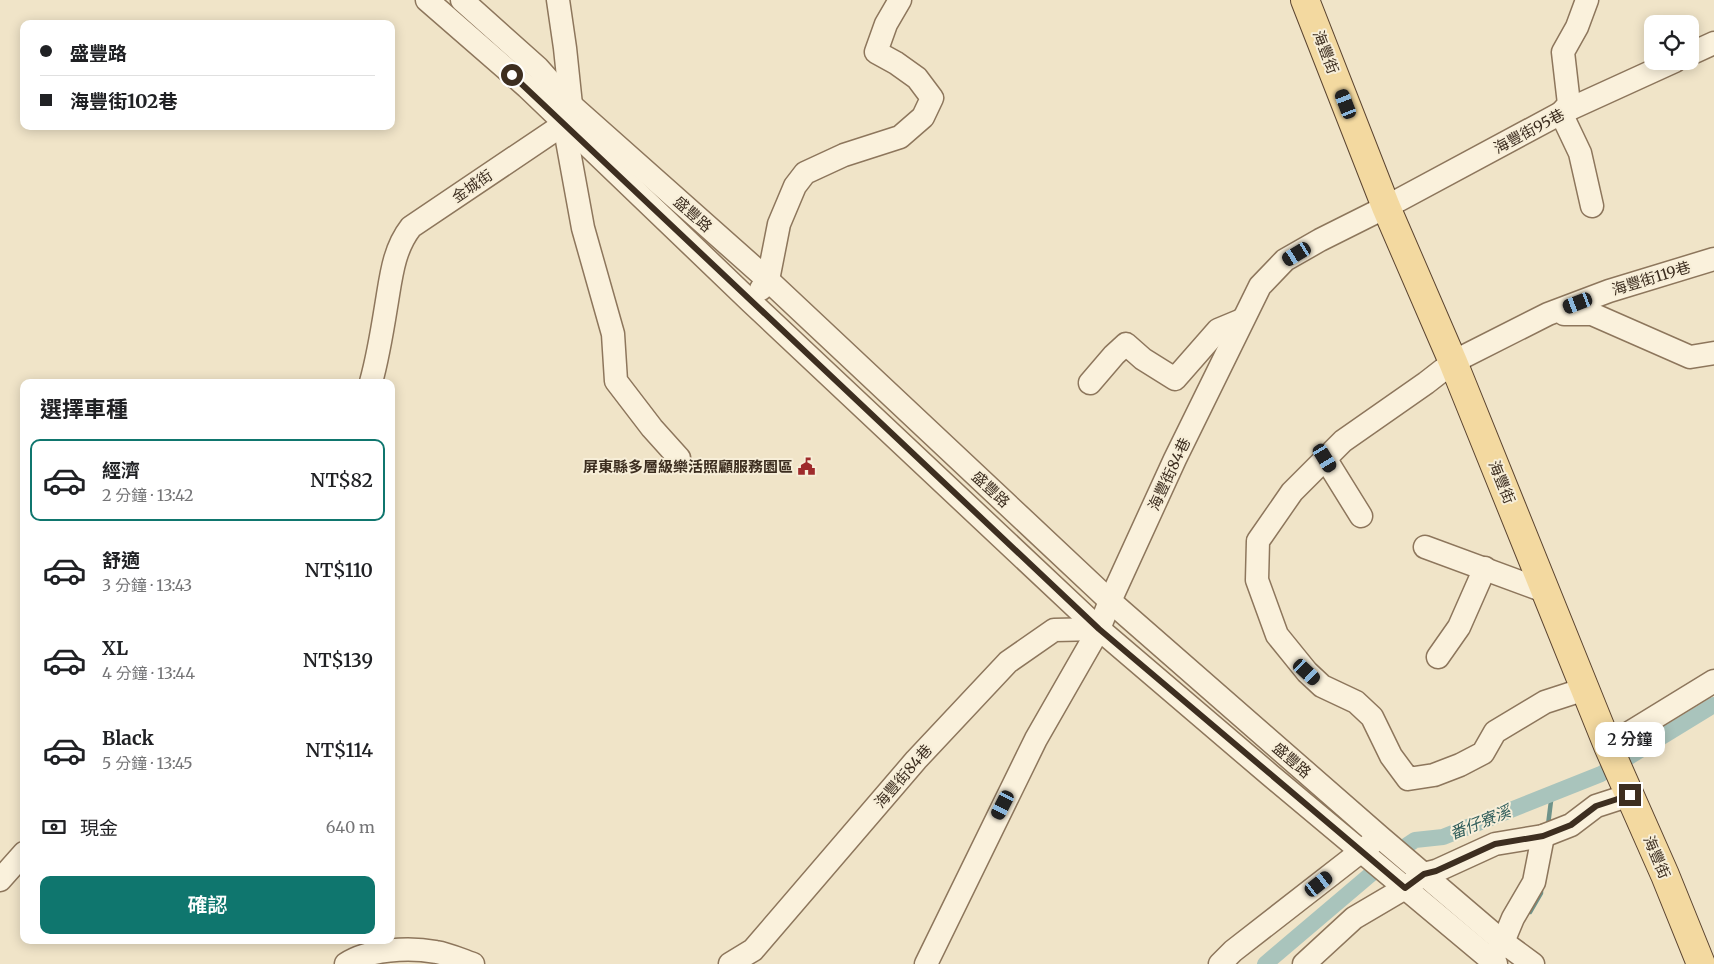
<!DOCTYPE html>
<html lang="zh-TW">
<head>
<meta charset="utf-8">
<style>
  :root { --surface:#fff; --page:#f6f6f6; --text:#202124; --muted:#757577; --line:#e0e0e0; --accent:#0f766e }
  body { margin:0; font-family:Merriweather,"Noto Sans TC",serif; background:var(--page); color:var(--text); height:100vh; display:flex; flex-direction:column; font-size:19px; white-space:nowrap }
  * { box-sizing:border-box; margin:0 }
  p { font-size:16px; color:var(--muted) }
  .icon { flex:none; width:28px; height:28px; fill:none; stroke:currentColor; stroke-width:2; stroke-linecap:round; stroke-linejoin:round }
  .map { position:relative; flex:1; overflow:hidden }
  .drawer { position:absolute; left:20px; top:379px; width:375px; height:565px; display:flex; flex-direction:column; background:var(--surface); border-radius:10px; box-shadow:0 2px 12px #0003 }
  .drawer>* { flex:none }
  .banner { position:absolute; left:20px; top:20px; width:375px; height:110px; border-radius:10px; box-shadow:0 2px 12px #0003; display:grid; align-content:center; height:110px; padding:0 20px; background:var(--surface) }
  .fabs { position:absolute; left:1644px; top:15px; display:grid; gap:10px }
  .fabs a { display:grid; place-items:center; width:55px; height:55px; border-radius:10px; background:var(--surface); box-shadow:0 2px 12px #0003; font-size:25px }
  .end { position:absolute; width:22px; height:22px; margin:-11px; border:6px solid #3d2e20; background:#fff; box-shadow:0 0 0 2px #fff }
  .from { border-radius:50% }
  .bubble { position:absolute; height:35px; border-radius:10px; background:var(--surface); box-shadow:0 2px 12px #0003; font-size:16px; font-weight:600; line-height:35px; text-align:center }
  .car { position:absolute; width:15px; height:30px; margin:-15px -8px; border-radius:6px; box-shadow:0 0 4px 1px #0007; background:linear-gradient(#222 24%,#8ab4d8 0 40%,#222 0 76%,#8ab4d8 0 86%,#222 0) }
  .banner b { display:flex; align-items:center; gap:18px; height:48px; font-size:19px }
  .banner b+b { border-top:1px solid var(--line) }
  .banner i { width:12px; height:12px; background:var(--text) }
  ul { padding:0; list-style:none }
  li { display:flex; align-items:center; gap:15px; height:82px; margin:0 10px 8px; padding:0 10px; border:2px solid transparent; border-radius:10px }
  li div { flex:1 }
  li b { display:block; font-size:19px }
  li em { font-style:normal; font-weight:600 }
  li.on { border-color:var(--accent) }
  li>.icon { width:45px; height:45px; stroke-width:1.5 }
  h2 { padding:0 20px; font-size:22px; line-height:60px }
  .pay { display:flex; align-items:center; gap:12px; height:55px; padding:0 20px; font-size:19px }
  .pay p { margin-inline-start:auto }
  .cta { display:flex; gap:10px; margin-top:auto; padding:10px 20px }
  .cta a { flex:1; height:58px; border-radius:10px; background:var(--accent); color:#fff; font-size:20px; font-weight:600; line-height:58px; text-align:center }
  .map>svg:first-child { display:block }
</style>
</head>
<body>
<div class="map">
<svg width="1714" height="964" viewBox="0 0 1714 964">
  <rect width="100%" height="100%" fill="#f0e4c8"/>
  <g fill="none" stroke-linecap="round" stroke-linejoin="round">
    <!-- stream -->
    <g stroke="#6f938a" stroke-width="4.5">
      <path d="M 1548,825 L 1552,793"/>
      <path d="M 1530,912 L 1541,893 L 1541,888"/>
    </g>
    <!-- canal -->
    <path stroke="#a9c4bc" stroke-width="16" d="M 1265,964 L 1397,852 L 1415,840 L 1443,837 L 1601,774 L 1714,705"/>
    <defs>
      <g id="minor">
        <path d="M 427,0 L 527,87 L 751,302 L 1099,629 L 1270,775 L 1496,964"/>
        <path d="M 462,0 L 538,68 L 571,105 L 768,280 L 1110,601 L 1380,837 L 1503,942 L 1533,964"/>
        <path d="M 1587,0 L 1577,27 L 1563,52 L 1569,104 L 1561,113 L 1580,153 L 1592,206"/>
        <path d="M 1690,54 L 1714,43"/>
        <path d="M 564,124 L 583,228 L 613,334 L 616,381 L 652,428 L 679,458"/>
        <path d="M 761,289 L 768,280 L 779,224 L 795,186 L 805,173 L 844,155 L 900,137 L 923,117 L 932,98 L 917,78 L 896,63 L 876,52 L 886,24 L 900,0"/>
        <path d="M 1564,314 L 1592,314 L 1690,357 L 1714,353"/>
        <path d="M 371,382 C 378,357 382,332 386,307 C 391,278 393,250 411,227 L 564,124 L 571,105 L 565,48 L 558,0"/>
        <path d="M 1090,383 L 1114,355 L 1126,344 L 1143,359 L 1175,379 L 1218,330 L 1242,320"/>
        <path d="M 1325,458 L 1361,516"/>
        <path d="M 1425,547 L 1547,592"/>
        <path d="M 1438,657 L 1459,627 L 1485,568"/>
        <path d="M 1585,689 L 1545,702 L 1495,732 L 1483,753 L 1460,765 L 1434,775 L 1408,779 L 1391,756 L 1372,717 L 1356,702 L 1322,686 L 1307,672 L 1277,635 L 1257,580 L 1258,541 L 1292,492 L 1343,441 L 1426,383 L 1453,362 L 1548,314 L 1609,291 L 1714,259"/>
        <path d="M 1608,746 L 1714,681"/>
        <path d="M 0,880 L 24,853"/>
        <path d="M 1495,954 L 1503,942 L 1513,918 L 1534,882 L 1543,836"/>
        <path d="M 346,964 C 369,949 409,947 436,952 C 449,954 461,960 473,964"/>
        <path d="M 730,964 L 753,950 L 916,760 L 1008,662 L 1054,630 L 1099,629"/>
        <path d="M 926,964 L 1036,739 L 1099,629 L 1110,601 L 1175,459 L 1260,286 L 1285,260 L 1320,240 L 1386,207 L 1561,113 L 1675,61"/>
        <path d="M 1220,964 L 1233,951 L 1373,842"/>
        <path d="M 1304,964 L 1354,918 L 1405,888 L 1424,874 L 1436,871 L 1495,844 L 1543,836 L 1571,825 L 1596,806 L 1630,795"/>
      </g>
      <path id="major" d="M 1305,0 L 1386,207 L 1453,362 L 1608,746 L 1665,875 L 1701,964"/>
    </defs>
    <!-- minor casing -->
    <use href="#minor" stroke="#8d765c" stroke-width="25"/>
    <!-- major casing -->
    <use href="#major" stroke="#5b4430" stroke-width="30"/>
    <!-- minor -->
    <use href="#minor" stroke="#faf1dc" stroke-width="22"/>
    <!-- major -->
    <use href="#major" stroke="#f3d9a0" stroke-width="28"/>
  </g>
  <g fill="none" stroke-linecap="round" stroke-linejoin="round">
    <!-- route -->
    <path stroke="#3d2e20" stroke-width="6" d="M 512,75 L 1099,629 L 1405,888 L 1424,874 L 1436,871 L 1495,844 L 1543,836 L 1571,825 L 1596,806 L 1630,795"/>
  </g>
  <!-- icons -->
  <defs>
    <symbol id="civic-bare" viewBox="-9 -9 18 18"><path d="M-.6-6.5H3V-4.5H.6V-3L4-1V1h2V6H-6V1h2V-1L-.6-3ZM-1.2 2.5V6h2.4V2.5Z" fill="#9e2a2b" stroke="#f7eed8" stroke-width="2.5" paint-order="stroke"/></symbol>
  </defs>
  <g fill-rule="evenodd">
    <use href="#civic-bare" x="794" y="454" width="25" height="25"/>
  </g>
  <g text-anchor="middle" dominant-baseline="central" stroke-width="4" stroke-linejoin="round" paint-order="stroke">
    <!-- street labels -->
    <g font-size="15" fill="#3d2e20" stroke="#f7eed8">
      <text transform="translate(1326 52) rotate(69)">海豐街</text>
      <text transform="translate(1529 131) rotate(-28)">海豐街95巷</text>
      <text transform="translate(472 186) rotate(-34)">金城街</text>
      <text transform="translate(693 214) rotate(42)">盛豐路</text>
      <text transform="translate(1651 278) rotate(-17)">海豐街119巷</text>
      <text transform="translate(1169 474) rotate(-65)">海豐街84巷</text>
      <text transform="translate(1502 482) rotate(68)">海豐街</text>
      <text transform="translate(991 489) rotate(43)">盛豐路</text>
      <text transform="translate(1292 760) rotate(41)">盛豐路</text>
      <text transform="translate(903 776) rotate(-49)">海豐街84巷</text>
      <text transform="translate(1657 857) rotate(67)">海豐街</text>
    </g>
    <!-- poi labels -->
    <g font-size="15" font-weight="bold" fill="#3d2e20" stroke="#f7eed8" text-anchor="end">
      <text x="793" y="466">屏東縣多層級樂活照顧服務園區</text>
    </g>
    <!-- water labels -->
    <g font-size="16" font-style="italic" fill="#2f5d5a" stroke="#f7eed8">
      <text transform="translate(1480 822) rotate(-22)">番仔寮溪</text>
    </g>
  </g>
</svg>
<div class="fabs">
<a><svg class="icon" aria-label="locate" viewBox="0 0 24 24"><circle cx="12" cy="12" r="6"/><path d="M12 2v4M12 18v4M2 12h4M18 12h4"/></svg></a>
</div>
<i class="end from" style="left:512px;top:75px"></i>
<i class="end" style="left:1630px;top:795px"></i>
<div class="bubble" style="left:1595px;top:722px;width:70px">2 分鐘</div>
<i class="car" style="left:1346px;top:104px;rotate:339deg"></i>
<i class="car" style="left:1297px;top:254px;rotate:239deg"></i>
<i class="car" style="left:1578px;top:303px;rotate:249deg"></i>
<i class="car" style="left:1325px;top:458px;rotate:149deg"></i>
<i class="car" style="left:1307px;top:672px;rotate:133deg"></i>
<i class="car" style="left:1003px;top:805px;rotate:207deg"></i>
<i class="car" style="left:1319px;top:884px;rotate:52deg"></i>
<div class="banner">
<b><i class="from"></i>盛豐路</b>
<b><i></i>海豐街102巷</b>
</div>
<section class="drawer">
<h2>選擇車種</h2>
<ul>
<li class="on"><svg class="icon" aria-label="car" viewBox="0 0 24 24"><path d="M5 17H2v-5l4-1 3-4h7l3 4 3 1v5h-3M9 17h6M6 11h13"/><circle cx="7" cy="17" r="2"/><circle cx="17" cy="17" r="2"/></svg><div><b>經濟</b><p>2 分鐘 · 13:42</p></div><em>NT$82</em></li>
<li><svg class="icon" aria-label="car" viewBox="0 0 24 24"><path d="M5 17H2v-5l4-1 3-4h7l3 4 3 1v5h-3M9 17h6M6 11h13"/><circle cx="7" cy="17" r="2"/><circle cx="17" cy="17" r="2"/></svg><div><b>舒適</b><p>3 分鐘 · 13:43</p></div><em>NT$110</em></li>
<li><svg class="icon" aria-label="car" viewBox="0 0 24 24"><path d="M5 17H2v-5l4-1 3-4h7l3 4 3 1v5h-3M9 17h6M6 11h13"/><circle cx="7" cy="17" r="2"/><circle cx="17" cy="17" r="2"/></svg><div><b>XL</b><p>4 分鐘 · 13:44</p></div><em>NT$139</em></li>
<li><svg class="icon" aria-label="car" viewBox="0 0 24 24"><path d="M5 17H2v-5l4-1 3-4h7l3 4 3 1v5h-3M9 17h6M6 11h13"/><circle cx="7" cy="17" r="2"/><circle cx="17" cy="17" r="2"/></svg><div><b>Black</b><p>5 分鐘 · 13:45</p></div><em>NT$114</em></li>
</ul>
<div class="pay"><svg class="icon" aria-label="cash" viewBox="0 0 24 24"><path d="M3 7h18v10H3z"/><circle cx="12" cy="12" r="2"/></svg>現金<p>640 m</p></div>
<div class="cta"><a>確認</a></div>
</section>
</div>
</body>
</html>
